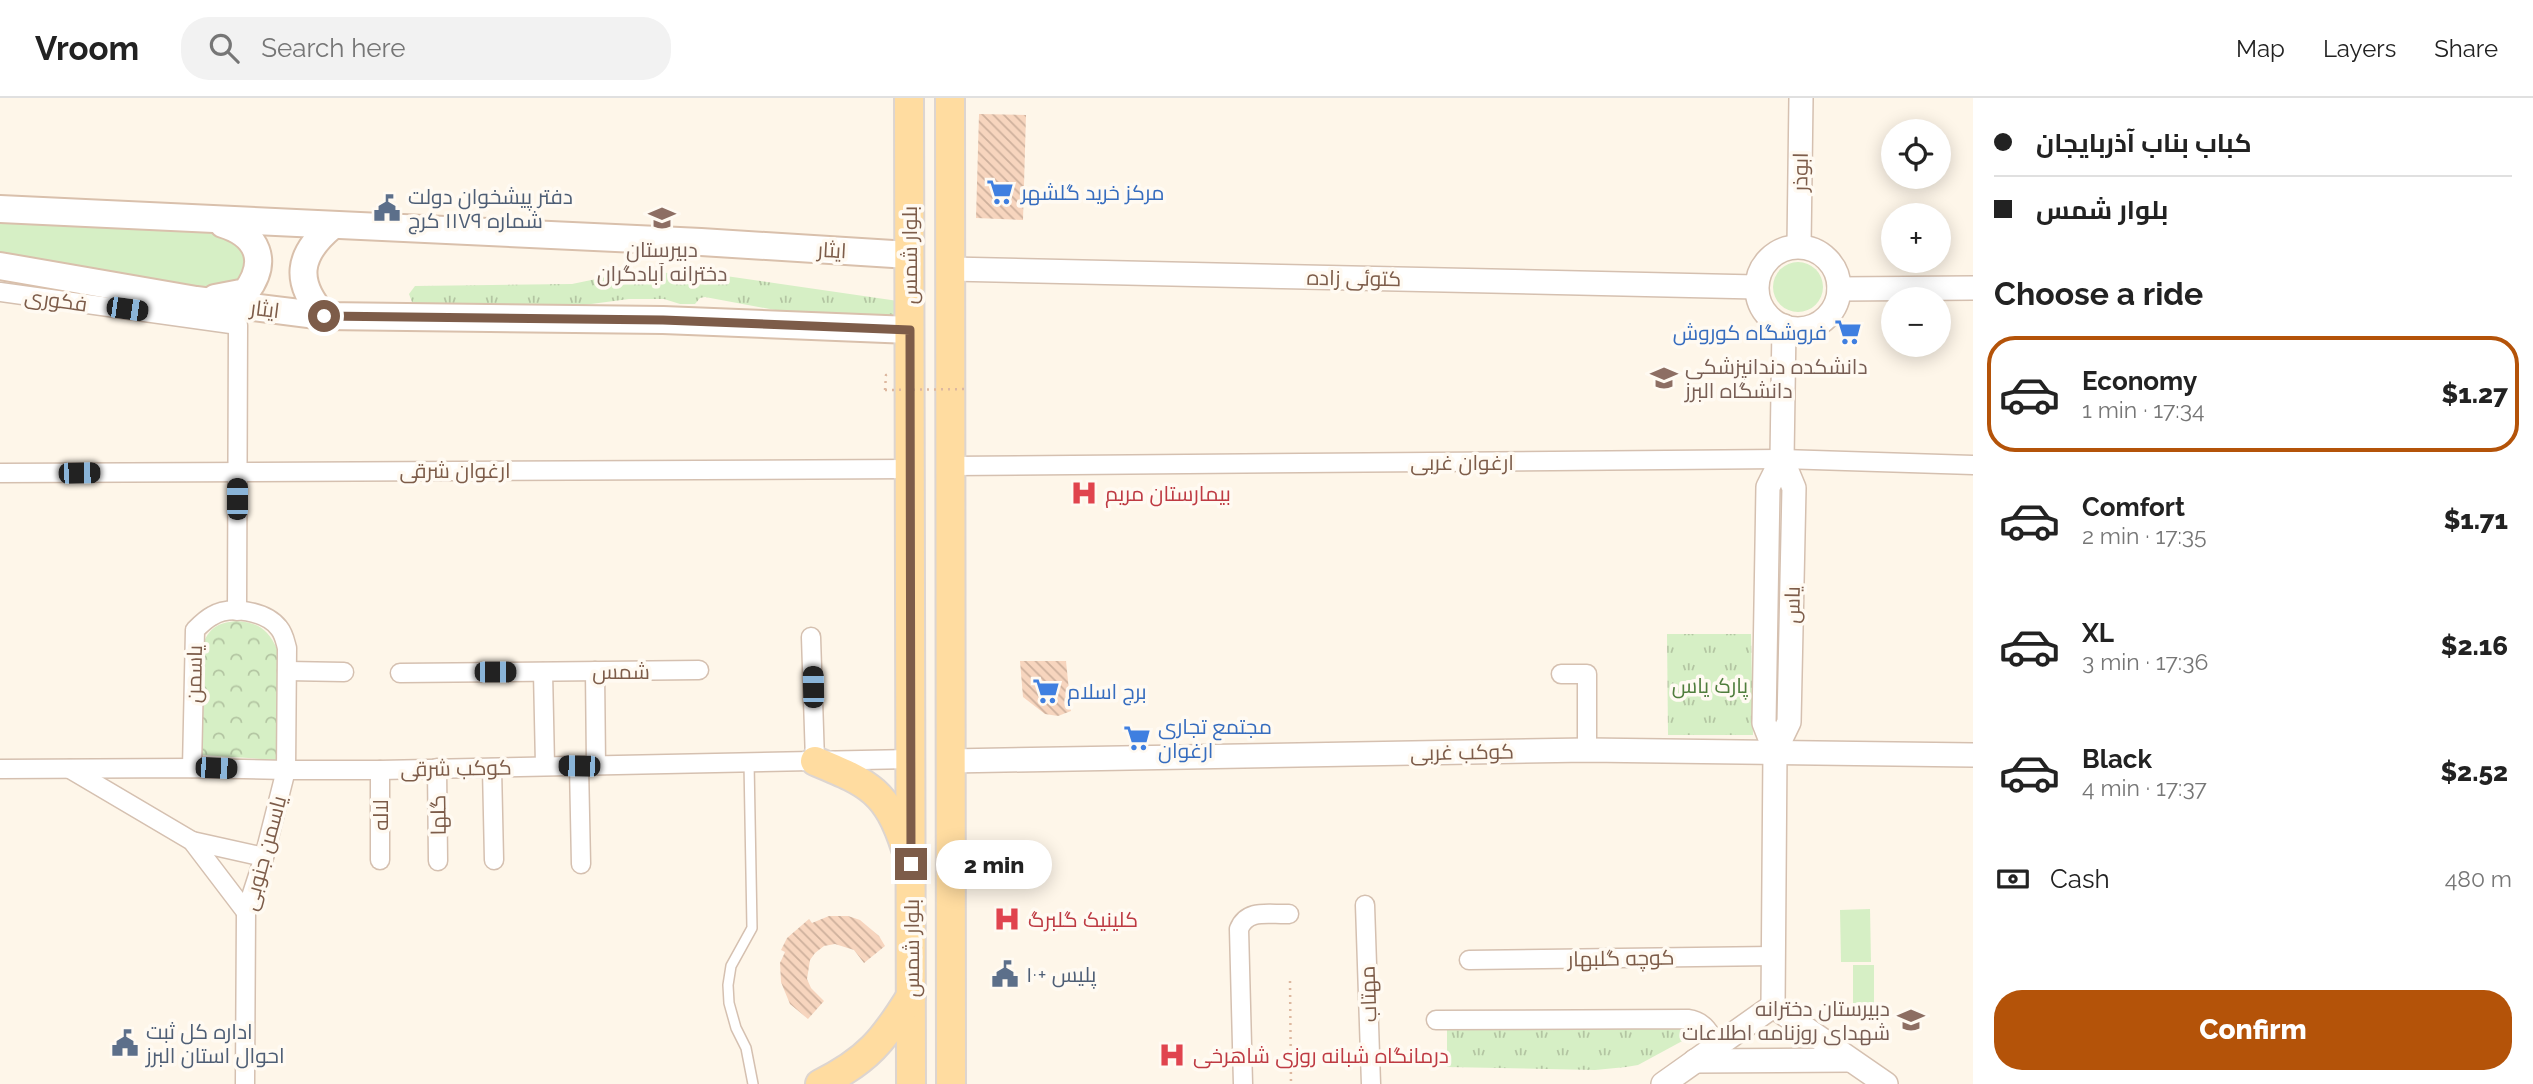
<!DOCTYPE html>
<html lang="en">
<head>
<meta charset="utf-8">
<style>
  :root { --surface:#fff; --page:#f2f2f2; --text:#222; --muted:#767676; --line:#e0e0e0; --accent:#b45309 }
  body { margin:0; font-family:Raleway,Cairo,sans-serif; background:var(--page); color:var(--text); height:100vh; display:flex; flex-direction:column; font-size:26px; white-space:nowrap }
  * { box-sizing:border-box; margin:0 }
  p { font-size:23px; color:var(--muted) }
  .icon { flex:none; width:38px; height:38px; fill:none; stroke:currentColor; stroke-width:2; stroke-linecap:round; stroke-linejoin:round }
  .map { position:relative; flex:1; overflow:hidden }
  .drawer { display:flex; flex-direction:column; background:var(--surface); width:560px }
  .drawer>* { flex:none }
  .hud { display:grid; align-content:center; height:154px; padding:0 21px; background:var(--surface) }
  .buttons { position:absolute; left:1881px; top:21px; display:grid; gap:14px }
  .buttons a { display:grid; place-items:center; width:70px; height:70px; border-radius:50%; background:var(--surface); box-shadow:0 4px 18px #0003; font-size:35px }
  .end { position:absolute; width:32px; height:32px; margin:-16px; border:9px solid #7d5c49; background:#fff; box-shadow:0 0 0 4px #fff }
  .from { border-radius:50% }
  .bubble { position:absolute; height:49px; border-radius:24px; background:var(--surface); box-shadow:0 4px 18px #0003; font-size:23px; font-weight:800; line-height:49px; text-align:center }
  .car { position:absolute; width:21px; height:42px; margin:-21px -10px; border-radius:9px; box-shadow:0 0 5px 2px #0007; background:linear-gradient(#222 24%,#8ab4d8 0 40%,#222 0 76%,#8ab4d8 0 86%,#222 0) }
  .hud b { display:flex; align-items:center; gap:24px; height:66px; font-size:26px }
  .hud b+b { border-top:2px solid var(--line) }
  .hud i { width:18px; height:18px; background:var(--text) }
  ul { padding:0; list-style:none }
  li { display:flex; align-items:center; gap:21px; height:116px; margin:0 14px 10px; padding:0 7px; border:4px solid transparent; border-radius:28px }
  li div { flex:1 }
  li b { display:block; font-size:26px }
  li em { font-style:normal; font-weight:800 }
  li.current { border-color:var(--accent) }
  li>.icon { width:63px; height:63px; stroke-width:1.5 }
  h2 { padding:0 21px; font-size:32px; line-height:84px }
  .pay { display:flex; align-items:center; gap:18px; height:77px; padding:0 21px; font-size:26px }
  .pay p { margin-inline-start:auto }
  .action { display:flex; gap:14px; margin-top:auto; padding:14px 21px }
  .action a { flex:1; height:80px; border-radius:28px; background:var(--accent); color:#fff; font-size:28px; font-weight:800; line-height:80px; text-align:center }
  header { display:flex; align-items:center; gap:42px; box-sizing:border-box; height:98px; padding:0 35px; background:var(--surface); border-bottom:2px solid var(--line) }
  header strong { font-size:33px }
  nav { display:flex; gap:38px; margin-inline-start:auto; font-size:24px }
  .search { width:490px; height:63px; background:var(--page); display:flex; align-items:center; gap:18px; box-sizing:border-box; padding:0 24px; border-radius:28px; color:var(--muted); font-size:26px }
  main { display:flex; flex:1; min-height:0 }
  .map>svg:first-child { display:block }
</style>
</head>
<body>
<header>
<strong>Vroom</strong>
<div class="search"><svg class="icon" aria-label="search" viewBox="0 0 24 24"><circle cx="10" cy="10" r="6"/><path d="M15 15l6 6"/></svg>Search here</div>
<nav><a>Map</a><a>Layers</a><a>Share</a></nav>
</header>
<main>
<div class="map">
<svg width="1973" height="986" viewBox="0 0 1973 986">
  <defs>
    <pattern id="forest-crowns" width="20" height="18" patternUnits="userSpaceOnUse" patternTransform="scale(1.75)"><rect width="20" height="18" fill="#d6efc5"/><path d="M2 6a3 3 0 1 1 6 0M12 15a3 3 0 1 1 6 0" fill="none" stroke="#b3c5a2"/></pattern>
    <pattern id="park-tufts" width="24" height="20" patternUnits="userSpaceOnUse" patternTransform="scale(1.75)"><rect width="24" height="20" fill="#d6efc5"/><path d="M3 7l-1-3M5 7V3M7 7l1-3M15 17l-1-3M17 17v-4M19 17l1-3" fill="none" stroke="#b3c5a2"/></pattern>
    <pattern id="building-back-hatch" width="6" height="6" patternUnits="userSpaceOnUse" patternTransform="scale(1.75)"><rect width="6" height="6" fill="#f7d5be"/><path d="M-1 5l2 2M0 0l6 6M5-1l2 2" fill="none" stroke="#cdb09c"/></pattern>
  </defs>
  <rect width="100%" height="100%" fill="#fef6e9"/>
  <!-- grass -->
  <g fill="#d6efc5">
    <path d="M 0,118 L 214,130 L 249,156 L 245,182 L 213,193 L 0,158 Z"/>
    <circle cx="1798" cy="189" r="25"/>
    <path d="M 1870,811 L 1871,864 L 1841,864 L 1840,812 Z"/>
    <rect x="1853" y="867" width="21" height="42"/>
  </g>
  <!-- forest -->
  <path fill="url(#forest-crowns)" d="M 236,523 C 257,524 268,531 277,551 L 277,662 L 202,657 L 202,548 C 209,530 217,525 236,523 Z"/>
  <!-- park -->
  <g fill="url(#park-tufts)">
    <path d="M 630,174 L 712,176 L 898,203 L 899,227 L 829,222 L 705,199 L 700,200 L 695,206 L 680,206 L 664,201 L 629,201 L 538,213 L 415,212 L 409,196 L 415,188 L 572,186 Z"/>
    <path d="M 1667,536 L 1751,536 L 1753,637 L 1668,637 Z"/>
    <path d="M 1689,929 L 1686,941 L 1638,967 L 1626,969 L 1595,972 L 1447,969 L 1447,931 Z"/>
  </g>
  <!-- building -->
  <g fill="url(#building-back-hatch)">
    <path d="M 979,16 L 1026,17 L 1023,122 L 976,120 Z"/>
    <path d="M 1020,563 L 1066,563 L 1071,613 L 1058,618 L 1045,616 L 1023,599 Z"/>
    <path d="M 829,818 L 848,818 L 860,822 L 879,838 L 885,848 L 864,865 L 854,852 L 835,846 L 824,848 L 815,855 L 810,862 L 807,881 L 811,890 L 824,903 L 808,921 L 790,906 L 785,894 L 781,884 L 780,865 L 785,854 L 781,852 L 787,840 L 809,821 L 812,825 Z"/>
  </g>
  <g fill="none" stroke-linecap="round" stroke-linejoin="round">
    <defs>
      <path id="service" d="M 749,664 L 752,830 L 731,868 L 728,887 L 729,905 L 736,930 L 746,950 L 753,986"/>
      <g id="minor">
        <path d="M 0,194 L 238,227 L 237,513"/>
        <path d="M 951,368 L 1782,361 L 1973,367"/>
        <path d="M 0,375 L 911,371"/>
        <path d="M 811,539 L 815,663"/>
        <path d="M 287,573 L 344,574"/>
        <path d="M 595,573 L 596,667"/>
        <path d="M 543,574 L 545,667"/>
        <path d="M 400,575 L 699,572"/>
        <path d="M 1561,576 L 1587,576 L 1587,652"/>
        <path d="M 579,668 L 581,766"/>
        <path d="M 192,670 L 195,532 C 200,527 206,521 212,518 C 230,507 266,513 279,530 C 284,536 285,543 287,550 L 286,672 L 264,759 L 246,814 L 245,986"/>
        <path d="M 437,670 L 438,763"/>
        <path d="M 492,670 L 494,762"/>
        <path d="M 0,671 L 192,670 L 286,672 L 380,672 L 911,661"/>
        <path d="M 70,671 L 192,743 L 246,814"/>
        <path d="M 380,672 L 380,762"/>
        <path d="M 192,743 L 264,759"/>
        <path d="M 1365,807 L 1371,986"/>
        <path d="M 1469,862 L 1773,858"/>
        <path d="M 1436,922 L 1688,921 C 1704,923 1709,934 1717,947"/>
        <path d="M 1243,986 L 1239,831 C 1247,810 1270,817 1289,816"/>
      </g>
      <g id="tertiary">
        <path d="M 1799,148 L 1801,0"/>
        <circle cx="1798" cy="190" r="41"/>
        <path d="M 951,171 L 1756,189"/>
        <path d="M 1839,191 L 1973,190"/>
        <path d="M 1775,653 L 1789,624 L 1794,390 L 1782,361"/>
        <path d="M 951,663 L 1587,652 L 1973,657"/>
        <path d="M 1773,908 L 1775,653 L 1764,625 L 1768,389 L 1782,361 L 1784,228"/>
        <path d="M 1773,908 L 1886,986"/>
        <path d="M 1695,963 L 1850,962"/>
        <path d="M 1663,986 L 1773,908"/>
      </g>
      <g id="secondary">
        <path d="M 0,111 L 701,144 L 909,157"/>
        <path d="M 0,168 L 196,202 L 324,218 L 663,222 L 910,232"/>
        <path d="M 215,200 L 246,194 C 269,163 258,137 223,126"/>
        <path d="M 324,218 C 294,184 297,157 332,128"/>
      </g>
      <g id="primary">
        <path d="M 909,0 L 911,986"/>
        <path d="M 950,0 L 951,986"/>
        <path d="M 815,663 C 868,685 887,692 906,751"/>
        <path d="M 820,986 C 867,963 884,942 911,898"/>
      </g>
    </defs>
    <!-- service casing -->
    <use href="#service" stroke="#d5c0b0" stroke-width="12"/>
    <!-- minor casing -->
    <use href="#minor" stroke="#d5c0b0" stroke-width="21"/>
    <!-- tertiary casing -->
    <use href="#tertiary" stroke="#d5c0b0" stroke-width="26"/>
    <!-- secondary casing -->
    <use href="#secondary" stroke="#d9c0ac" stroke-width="30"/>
    <!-- primary casing -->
    <use href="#primary" stroke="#ddd5d0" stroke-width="32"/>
    <!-- path -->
    <g stroke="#ddb8a0" stroke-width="2.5" stroke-dasharray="2 5" stroke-linecap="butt">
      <path d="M 885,292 L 886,277 L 889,277"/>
      <path d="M 1290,883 L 1291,986"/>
    </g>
    <!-- service -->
    <use href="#service" stroke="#fff" stroke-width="9"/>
    <!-- minor -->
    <use href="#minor" stroke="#fff" stroke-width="18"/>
    <!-- tertiary -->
    <use href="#tertiary" stroke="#fff" stroke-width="23"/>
    <!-- secondary -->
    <use href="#secondary" stroke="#fff" stroke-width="26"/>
    <!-- primary -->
    <use href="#primary" stroke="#ffdca0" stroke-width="28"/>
    <!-- path-bridge -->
    <path stroke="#ddb8a0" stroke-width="2.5" stroke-dasharray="2 5" stroke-linecap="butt" d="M 885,292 L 968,291"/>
  </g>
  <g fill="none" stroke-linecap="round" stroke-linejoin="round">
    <!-- route -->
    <path stroke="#7d5c49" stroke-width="9" d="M 324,218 L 663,222 L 910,232 L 911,766"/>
  </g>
  <!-- icons -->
  <defs>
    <symbol id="supermarket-bare" viewBox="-9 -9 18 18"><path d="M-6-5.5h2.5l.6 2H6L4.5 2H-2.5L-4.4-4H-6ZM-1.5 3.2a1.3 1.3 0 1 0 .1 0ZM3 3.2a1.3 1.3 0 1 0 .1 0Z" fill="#3f7fe0" stroke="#fffaf2" stroke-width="2.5" paint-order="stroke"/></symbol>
    <symbol id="civic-bare" viewBox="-9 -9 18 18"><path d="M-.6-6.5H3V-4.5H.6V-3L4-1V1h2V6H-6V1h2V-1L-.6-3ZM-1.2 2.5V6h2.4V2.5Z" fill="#5c6f8a" stroke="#fffaf2" stroke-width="2.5" paint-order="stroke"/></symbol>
    <symbol id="school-bare" viewBox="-9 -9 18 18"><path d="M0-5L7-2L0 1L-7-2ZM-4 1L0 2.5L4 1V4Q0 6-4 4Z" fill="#8d6e63" stroke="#fffaf2" stroke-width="2.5" paint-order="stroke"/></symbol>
    <symbol id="university-bare" viewBox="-9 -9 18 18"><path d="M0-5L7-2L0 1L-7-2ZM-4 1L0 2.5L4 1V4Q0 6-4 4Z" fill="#8d6e63" stroke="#fffaf2" stroke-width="2.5" paint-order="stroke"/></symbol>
    <symbol id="hospital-bare" viewBox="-9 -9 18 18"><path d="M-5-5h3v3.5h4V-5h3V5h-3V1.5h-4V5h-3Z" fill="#e0444e" stroke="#fffaf2" stroke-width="2.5" paint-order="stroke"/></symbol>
  </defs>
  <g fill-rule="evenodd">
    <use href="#supermarket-bare" x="981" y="75" width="38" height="38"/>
    <use href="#civic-bare" x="368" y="91" width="38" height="38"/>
    <use href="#school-bare" x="643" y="101" width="38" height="38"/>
    <use href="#supermarket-bare" x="1829" y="215" width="38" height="38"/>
    <use href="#university-bare" x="1645" y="261" width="38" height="38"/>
    <use href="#hospital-bare" x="1065" y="376" width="38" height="38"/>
    <use href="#supermarket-bare" x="1027" y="574" width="38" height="38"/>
    <use href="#supermarket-bare" x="1118" y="621" width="38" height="38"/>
    <use href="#hospital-bare" x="988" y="802" width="38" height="38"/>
    <use href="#civic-bare" x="986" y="857" width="38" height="38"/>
    <use href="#school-bare" x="1892" y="903" width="38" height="38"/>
    <use href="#civic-bare" x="106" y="926" width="38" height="38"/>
    <use href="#hospital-bare" x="1153" y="938" width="38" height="38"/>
  </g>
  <g text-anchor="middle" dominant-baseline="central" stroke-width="7" stroke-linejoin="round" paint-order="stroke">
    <!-- street labels -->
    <g font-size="21" fill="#7d5c49" stroke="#fffaf2">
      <text transform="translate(1800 74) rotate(-89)">ابوذر</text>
      <text transform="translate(832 152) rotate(3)">ایثار</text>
      <text transform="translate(909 157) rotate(-90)">بلوار شمس</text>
      <text transform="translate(1354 180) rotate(1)">کتوئی زاده</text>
      <text transform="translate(56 202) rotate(8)">فکوری</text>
      <text transform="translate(265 211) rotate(7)">ایثار</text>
      <text x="1462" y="364">ارغوان غربی</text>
      <text x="455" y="372">ارغوان شرقی</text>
      <text transform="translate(1792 507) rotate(-89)">یاس</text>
      <text x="621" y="573">شمس</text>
      <text transform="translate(194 576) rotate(-89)">یاسمن</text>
      <text transform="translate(1462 654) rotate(-1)">کوکب غربی</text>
      <text transform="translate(456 670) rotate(-1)">کوکب شرقی</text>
      <text transform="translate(380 717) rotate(-90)">لاله</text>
      <text transform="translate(438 717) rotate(-91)">گلها</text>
      <text transform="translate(264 755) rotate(-75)">یاسمن جنوبی</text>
      <text transform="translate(911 850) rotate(-90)">بلوار شمس</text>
      <text transform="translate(1621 860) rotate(-1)">کوچه گلبهار</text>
      <text transform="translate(1368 896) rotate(-92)">مهتاب</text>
    </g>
    <!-- shop labels -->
    <g font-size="21" fill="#366cbe" stroke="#fffaf2" text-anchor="start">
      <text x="1021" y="94">مرکز خرید گلشهر</text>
      <text x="1827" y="234" text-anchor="end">فروشگاه کوروش</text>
      <text x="1067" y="593">برج اسلام</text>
      <text x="1158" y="628">مجتمع تجاری<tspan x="1158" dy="24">ارغوان</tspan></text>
    </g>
    <!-- service labels -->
    <g font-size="21" fill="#4e5e75" stroke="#fffaf2" text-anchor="start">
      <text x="408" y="98">دفتر پیشخوان دولت<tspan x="408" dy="24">شماره ۱۱۷۹ کرج</tspan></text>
      <text x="1026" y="876">پلیس +۱۰</text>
      <text x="146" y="933">اداره کل ثبت<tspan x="146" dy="24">احوال استان البرز</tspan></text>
    </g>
    <!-- education labels -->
    <g font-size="21" fill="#785e54" stroke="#fffaf2">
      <text x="662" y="151">دبيرستان<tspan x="662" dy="24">دخترانه آبادگران</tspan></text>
      <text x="1685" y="268" text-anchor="start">دانشکده دندانپزشکی<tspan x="1685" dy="24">دانشگاه البرز</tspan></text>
      <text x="1890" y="910" text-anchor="end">دبیرستان دخترانه<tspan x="1890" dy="24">شهدای روزنامه اطلاعات</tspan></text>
    </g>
    <!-- health labels -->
    <g font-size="21" fill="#be3a42" stroke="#fffaf2" text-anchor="start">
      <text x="1105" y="395">بیمارستان مریم</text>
      <text x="1028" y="821">کلینیک گلبرگ</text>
      <text x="1193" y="957">درمانگاه شبانه روزی شاهرخی</text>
    </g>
    <!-- park labels -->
    <g font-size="21" fill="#4f7d3c" stroke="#fffaf2">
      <text x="1710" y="587">پارک یاس</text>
    </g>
  </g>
</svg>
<div class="buttons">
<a><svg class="icon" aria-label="locate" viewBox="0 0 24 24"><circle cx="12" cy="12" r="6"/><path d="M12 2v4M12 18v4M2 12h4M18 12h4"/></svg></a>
<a>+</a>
<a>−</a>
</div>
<i class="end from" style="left:324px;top:218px"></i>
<i class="end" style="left:911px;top:766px"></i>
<div class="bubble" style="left:936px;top:742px;width:116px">2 min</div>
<i class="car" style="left:127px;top:211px;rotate:98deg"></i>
<i class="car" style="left:79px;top:375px;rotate:89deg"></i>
<i class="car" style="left:237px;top:401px;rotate:0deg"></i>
<i class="car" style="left:495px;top:574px;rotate:90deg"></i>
<i class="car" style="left:813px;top:589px;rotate:359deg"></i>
<i class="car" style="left:579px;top:668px;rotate:271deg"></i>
<i class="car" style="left:216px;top:670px;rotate:92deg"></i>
</div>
<section class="drawer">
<div class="hud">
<b><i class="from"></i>کباب بناب آذربايجان</b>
<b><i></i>بلوار شمس</b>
</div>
<h2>Choose a ride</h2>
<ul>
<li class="current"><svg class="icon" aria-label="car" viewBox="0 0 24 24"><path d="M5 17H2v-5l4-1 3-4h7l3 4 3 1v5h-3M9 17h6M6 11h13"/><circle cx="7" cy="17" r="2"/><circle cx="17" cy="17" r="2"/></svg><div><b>Economy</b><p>1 min · 17:34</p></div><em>$1.27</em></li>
<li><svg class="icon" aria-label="car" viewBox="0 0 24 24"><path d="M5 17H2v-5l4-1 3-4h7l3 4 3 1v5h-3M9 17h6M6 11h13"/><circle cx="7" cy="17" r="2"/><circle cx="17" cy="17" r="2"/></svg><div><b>Comfort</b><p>2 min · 17:35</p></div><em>$1.71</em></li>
<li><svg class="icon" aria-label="car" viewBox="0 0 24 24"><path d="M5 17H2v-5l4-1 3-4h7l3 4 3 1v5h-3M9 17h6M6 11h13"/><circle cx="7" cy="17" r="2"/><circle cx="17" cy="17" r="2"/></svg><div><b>XL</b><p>3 min · 17:36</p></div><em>$2.16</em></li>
<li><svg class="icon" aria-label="car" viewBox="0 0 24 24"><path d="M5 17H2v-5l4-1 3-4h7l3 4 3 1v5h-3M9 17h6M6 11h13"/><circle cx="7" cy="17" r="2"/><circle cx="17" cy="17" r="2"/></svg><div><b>Black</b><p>4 min · 17:37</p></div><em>$2.52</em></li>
</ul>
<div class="pay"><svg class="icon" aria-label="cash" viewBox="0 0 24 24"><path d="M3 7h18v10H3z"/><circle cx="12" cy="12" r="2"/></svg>Cash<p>480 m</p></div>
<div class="action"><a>Confirm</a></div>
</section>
</main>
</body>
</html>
